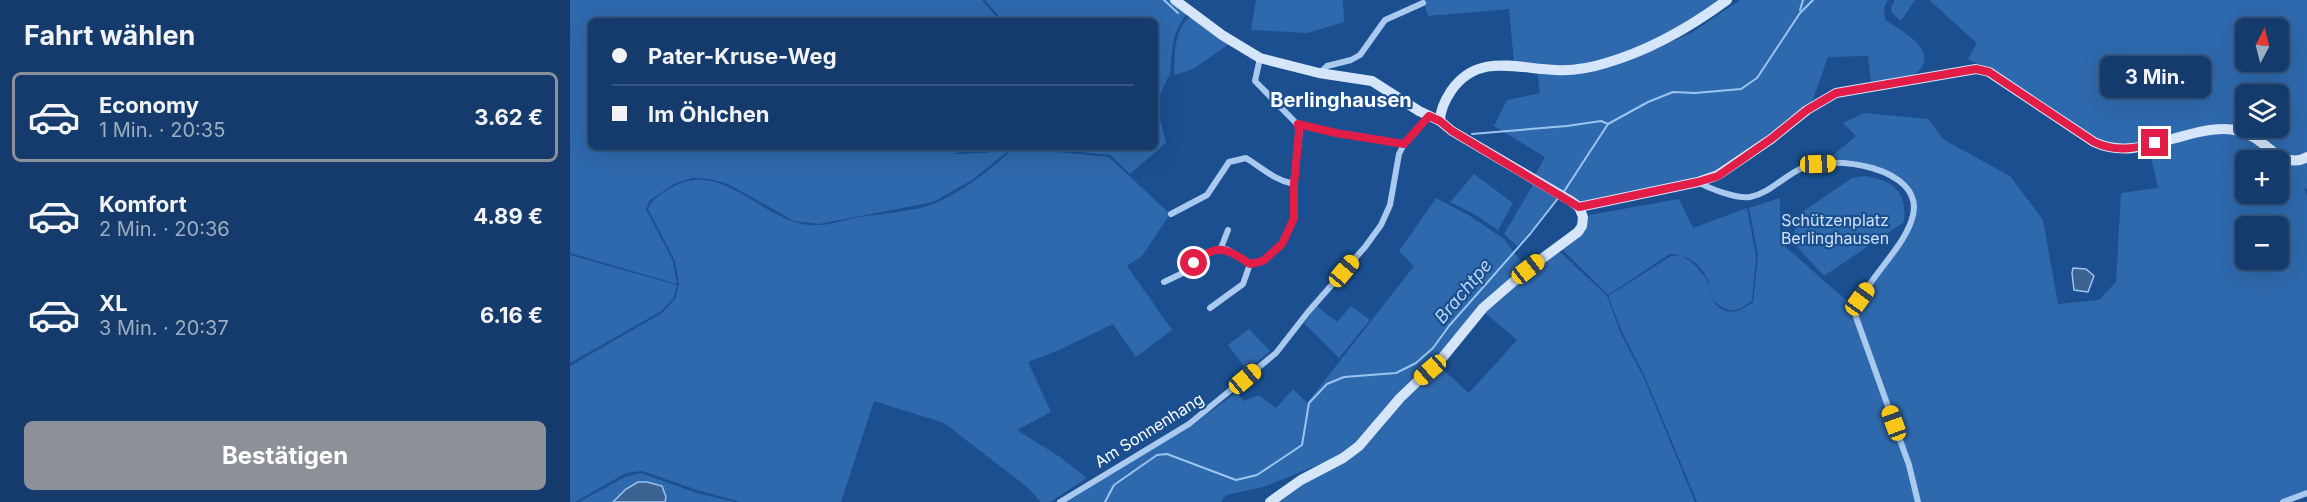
<!DOCTYPE html>
<html lang="de">
<head>
<meta charset="utf-8">
<style>
  :root { --surface:#143b6b; --page:#214673; --text:#f1f3f6; --muted:#9dadc1; --line:#33557e; --accent:#8c9099 }
  body { margin:0; font-family:Inter,sans-serif; background:var(--page); color:var(--text); height:100vh; display:flex; flex-direction:column; font-size:22px; white-space:nowrap }
  * { box-sizing:border-box; margin:0 }
  p { font-size:20px; color:var(--muted) }
  .icon { flex:none; width:33px; height:33px; fill:none; stroke:currentColor; stroke-width:2; stroke-linecap:round; stroke-linejoin:round }
  .map { position:relative; flex:1; overflow:hidden }
  .sheet { display:flex; flex-direction:column; background:var(--surface); width:570px }
  .sheet>* { flex:none }
  .top-card { position:absolute; left:18px; top:18px; width:570px; height:132px; border-radius:9px; box-shadow:0 6px 24px #0002,0 0 0 2px var(--line); display:grid; align-content:center; height:132px; padding:0 24px; background:var(--surface) }
  .needle { width:39px; rotate:7deg }
  .tools { position:absolute; left:1665px; top:18px; display:grid; gap:12px }
  .tools a { display:grid; place-items:center; width:54px; height:54px; border-radius:9px; background:var(--surface); box-shadow:0 6px 24px #0002,0 0 0 2px var(--line); font-size:30px }
  .end { position:absolute; width:27px; height:27px; margin:-14px; border:8px solid #e11d48; background:#fff; box-shadow:0 0 0 3px #fff }
  .from { border-radius:50% }
  .bubble { position:absolute; height:42px; border-radius:9px; background:var(--surface); box-shadow:0 6px 24px #0002,0 0 0 2px var(--line); font-size:20px; font-weight:700; line-height:42px; text-align:center }
  .car { position:absolute; width:18px; height:36px; margin:-18px -9px; border-radius:8px; box-shadow:0 0 4px 2px #0007; background:linear-gradient(#f5c518 24%,#345 0 40%,#f5c518 0 76%,#345 0 86%,#f5c518 0) }
  .top-card b { display:flex; align-items:center; gap:21px; height:57px; font-size:22px }
  .top-card b+b { border-top:2px solid var(--line) }
  .top-card i { width:15px; height:15px; background:var(--text) }
  ul { padding:0; list-style:none }
  li { display:flex; align-items:center; gap:18px; height:90px; margin:0 12px 9px; padding:0 12px; border:3px solid transparent; border-radius:9px }
  li div { flex:1 }
  li b { display:block; font-size:22px }
  li em { font-style:normal; font-weight:700 }
  li.current { border-color:var(--accent) }
  li>.icon { width:54px; height:54px; stroke-width:1.5 }
  h2 { padding:0 24px; font-size:27px; line-height:72px }
  .button { display:flex; gap:12px; margin-top:auto; padding:12px 24px }
  .button a { flex:1; height:69px; border-radius:9px; background:var(--accent); color:#fff; font-size:24px; font-weight:700; line-height:69px; text-align:center }
  main { display:flex; flex:1; min-height:0 }
  .map>svg:first-child { display:block }
</style>
</head>
<body>
<main>
<section class="sheet">
<h2>Fahrt wählen</h2>
<ul>
<li class="current"><svg class="icon" aria-label="car" viewBox="0 0 24 24"><path d="M5 17H2v-5l4-1 3-4h7l3 4 3 1v5h-3M9 17h6M6 11h13"/><circle cx="7" cy="17" r="2"/><circle cx="17" cy="17" r="2"/></svg><div><b>Economy</b><p>1 Min. · 20:35</p></div><em>3.62 €</em></li>
<li><svg class="icon" aria-label="car" viewBox="0 0 24 24"><path d="M5 17H2v-5l4-1 3-4h7l3 4 3 1v5h-3M9 17h6M6 11h13"/><circle cx="7" cy="17" r="2"/><circle cx="17" cy="17" r="2"/></svg><div><b>Komfort</b><p>2 Min. · 20:36</p></div><em>4.89 €</em></li>
<li><svg class="icon" aria-label="car" viewBox="0 0 24 24"><path d="M5 17H2v-5l4-1 3-4h7l3 4 3 1v5h-3M9 17h6M6 11h13"/><circle cx="7" cy="17" r="2"/><circle cx="17" cy="17" r="2"/></svg><div><b>XL</b><p>3 Min. · 20:37</p></div><em>6.16 €</em></li>
</ul>
<div class="button"><a>Bestätigen</a></div>
</section>
<div class="map">
<svg width="1737" height="502" viewBox="0 0 1737 502">
  <rect width="100%" height="100%" fill="#1b4f8f"/>
  <!-- green -->
  <g fill="#2e69ad" fill-rule="evenodd">
    <path d="M 0,0 L 412,0 L 430,21 L 21,21 L 21,147 L 442,147 C 430,149 386,151 381,154 L 416,153 L 442,148 L 402,180 L 363,202 L 249,224 L 224,221 L 158,184 L 140,179 L 122,178 L 104,184 L 80,200 L 76,209 L 103,261 L 107,284 L 0,253 Z"/>
    <path d="M 415,0 L 602,0 L 618,13 C 601,31 602,53 600,76 L 598,77 L 586,104 L 596,143 L 560,174 L 540,155 L 460,147 L 585,147 L 585,21 L 433,21 Z"/>
    <path d="M 686,0 L 773,0 L 774,22 L 737,33 L 681,30 Z"/>
    <path d="M 853,0 L 1152,0 C 1111,29 1041,67 991,69 C 976,70 959,65 944,62 L 939,9 L 858,16 Z"/>
    <path d="M 1170,0 L 1318,0 L 1314,8 L 1315,20 C 1332,31 1376,54 1342,76 C 1335,80 1311,81 1301,82 L 1298,56 L 1258,57 L 1242,102 L 1146,172 L 1127,179 L 1010,203 L 965,175 L 975,157 L 924,126 L 937,100 L 970,93 L 967,69 L 988,74 L 1079,52 L 1123,32 Z"/>
    <path d="M 1325,0 L 1345,0 L 1331,21 L 1322,13 L 1321,8 Z"/>
    <path d="M 1359,0 L 1737,0 L 1737,189 L 1734,188 L 1737,196 L 1737,491 L 1709,502 L 1350,502 L 1288,317 L 1291,300 L 1345,215 C 1354,166 1289,161 1255,162 L 1286,136 L 1273,123 L 1294,113 L 1358,119 L 1374,140 L 1440,176 L 1473,220 L 1488,304 L 1529,300 L 1546,282 L 1551,193 L 1588,188 L 1579,149 L 1560,144 L 1533,143 L 1426,73 L 1398,59 L 1407,43 ZM 1676,28 L 1708,28 L 1708,62 L 1676,62 ZM 1676,94 L 1708,94 L 1708,128 L 1676,128 ZM 1676,160 L 1708,160 L 1708,194 L 1676,194 ZM 1676,226 L 1708,226 L 1708,260 L 1676,260 Z"/>
    <path d="M 621,16 L 659,44 L 623,69 L 604,75 C 605,54 603,30 621,16 Z"/>
    <path d="M 444,148 L 539,157 L 600,214 L 572,256 L 557,266 L 602,330 L 566,357 L 543,324 L 489,350 L 458,362 L 481,412 L 447,430 L 490,457 L 517,478 L 480,502 L 471,502 L 457,487 L 374,423 L 304,401 L 271,502 L 171,502 L 127,490 L 72,471 L 56,473 L 5,502 L 0,502 L 0,366 L 92,313 L 105,299 L 109,284 L 105,261 L 78,209 C 83,198 90,194 101,188 C 155,156 196,229 249,225 C 262,225 276,219 289,217 C 311,214 347,211 366,203 C 395,190 421,169 444,148 Z"/>
    <path d="M 904,174 L 943,203 L 928,230 L 904,214 L 880,202 Z"/>
    <path d="M 1296,176 C 1324,181 1337,192 1334,222 L 1254,276 L 1221,240 L 1232,212 L 1282,178 Z"/>
    <path d="M 963,185 L 987,198 L 979,211 L 947,246 L 934,234 Z"/>
    <path d="M 866,198 L 900,216 L 934,239 L 955,267 L 857,369 L 817,405 L 792,436 L 779,449 L 763,459 L 693,487 L 656,495 L 651,502 L 492,502 L 620,427 L 667,392 L 674,401 L 689,395 L 706,408 L 723,389 L 737,403 L 844,266 L 829,251 Z"/>
    <path d="M 1210,198 L 1210,242 L 1286,309 L 1338,466 L 1348,502 L 1127,502 L 1075,377 L 1053,334 L 1038,296 L 1101,256 L 1111,255 L 1125,265 L 1135,277 L 1140,287 L 1140,297 C 1144,275 1121,253 1100,254 L 1038,295 L 992,249 L 1015,228 L 1019,215 L 1109,199 L 1123,228 L 1177,208 L 1186,256 L 1182,301 C 1163,315 1157,312 1141,299 C 1155,316 1166,315 1183,302 L 1188,255 L 1179,208 Z"/>
    <path d="M 988,250 L 1037,296 L 1051,334 L 1074,378 L 1125,502 L 706,502 L 735,479 L 763,467 L 829,404 L 871,368 L 899,393 L 947,340 L 914,312 Z"/>
    <path d="M 0,255 L 107,285 L 103,299 L 90,312 L 0,363 Z"/>
    <path d="M 747,306 L 767,322 L 781,306 L 800,320 L 769,358 L 734,323 Z"/>
    <path d="M 679,329 L 700,351 L 677,370 L 658,345 Z"/>
    <path d="M 71,473 L 127,493 L 165,502 L 95,502 L 96,497 L 92,487 C 67,479 60,484 43,502 L 9,502 L 55,477 Z"/>
  </g>
  <!-- water -->
  <g fill="#3c6290" stroke="#9cc4f0" stroke-width="1.5">
    <path d="M 1503,268 L 1516,269 L 1524,276 L 1518,292 L 1504,290 L 1502,273 Z"/>
    <path d="M 68,482 L 77,482 L 92,486 L 96,497 L 95,502 L 43,502 L 56,489 Z"/>
  </g>
  <g fill="none" stroke-linecap="round" stroke-linejoin="round">
    <!-- stream -->
    <g stroke="#9cc4f0" stroke-width="2">
      <path d="M 594,0 L 608,13"/>
      <path d="M 1230,10 L 1233,0"/>
      <path d="M 902,134 L 997,126 L 1031,121 L 1038,124"/>
      <path d="M 993,193 L 1038,124 L 1078,102 L 1103,92 L 1125,93 L 1171,89 L 1187,78 L 1230,13 L 1243,0"/>
      <path d="M 535,502 L 544,485 L 587,455 L 597,454 L 666,480 L 687,475 L 732,445 L 739,403 L 757,384 L 774,377 L 826,373 L 846,363 L 863,348 L 879,326 L 960,234 L 989,197"/>
    </g>
    <!-- street -->
    <g stroke="#a9c9ee" stroke-width="6">
      <path d="M 690,58 L 685,81 L 727,124 L 766,133 L 834,144"/>
      <path d="M 750,73 L 757,66 L 781,60 L 790,55 L 815,20 L 853,3"/>
      <path d="M 1128,182 C 1140,189 1167,199 1180,197 C 1200,193 1214,176 1232,168 C 1262,154 1354,167 1343,215 C 1335,251 1288,284 1286,317 L 1339,465 L 1348,502"/>
      <path d="M 601,214 L 637,195 L 659,162 L 676,158 C 692,168 704,180 724,184"/>
      <path d="M 651,248 L 658,230"/>
      <path d="M 594,282 L 615,272 L 634,254 L 651,248 L 658,250 L 680,264 L 693,261 L 712,244 L 724,218 L 724,184 L 730,131 L 727,124"/>
      <path d="M 640,308 L 673,284 L 680,264"/>
      <path d="M 490,502 L 619,424 L 706,353 L 738,312 L 795,247 L 811,225 L 820,205 L 829,154 L 834,144 L 859,116"/>
      <path d="M 1713,502 L 1737,493"/>
    </g>
    <!-- secondary -->
    <g stroke="#d6e6fa" stroke-width="10">
      <path d="M 605,0 L 652,35 L 690,58 L 749,73 L 802,81 L 849,111 L 870,121 L 882,131 L 1001,201 L 1009,207 L 1013,217 L 1012,226 L 1008,232 L 958,269 L 913,308 L 873,357 L 830,398 L 789,446 L 773,458 L 731,480 L 700,502"/>
      <path d="M 870,121 C 870,110 875,100 881,91 C 908,52 948,69 986,70 C 1002,71 1020,68 1036,63 C 1081,50 1119,28 1157,0"/>
      <path d="M 1009,207 L 1128,182 L 1148,175 L 1201,139 L 1237,110 L 1266,93 L 1406,69 L 1419,72 L 1524,142 C 1566,162 1610,129 1654,129 C 1664,129 1676,133 1685,138 C 1701,148 1716,169 1737,157"/>
    </g>
  </g>
  <g fill="none" stroke-linecap="round" stroke-linejoin="round">
    <!-- route -->
    <path stroke="#e11d48" stroke-width="8" d="M 624,263 C 647,242 657,249 680,264 L 693,261 L 712,244 L 724,218 L 724,184 L 729,131 L 728,124 L 766,133 L 834,144 L 859,116 L 870,121 L 882,131 L 1009,207 L 1128,182 L 1148,176 L 1201,139 L 1237,110 L 1266,93 L 1406,69 L 1419,72 L 1524,142 C 1545,152 1563,149 1585,143"/>
  </g>
  <g text-anchor="middle" dominant-baseline="central" stroke-width="4.5" stroke-linejoin="round" paint-order="stroke">
    <!-- park labels -->
    <g font-size="16" fill="#cfe3fa" stroke="#1b4f8f">
      <text x="1265" y="220">Schützenplatz<tspan x="1265" dy="18">Berlinghausen</tspan></text>
    </g>
    <!-- street labels -->
    <g font-size="16" fill="#fff" stroke="#1b4f8f">
      <text transform="translate(579 430) rotate(-32)">Am Sonnenhang</text>
    </g>
    <!-- water labels -->
    <g font-size="18" font-style="italic" fill="#b5d3f5" stroke="#1b4f8f">
      <text transform="translate(893 291) rotate(-50)">Brachtpe</text>
    </g>
    <!-- quarter labels -->
    <g font-size="20" font-weight="bold" fill="#fff" stroke="#1b4f8f">
      <text x="771" y="100">Berlinghausen</text>
    </g>
  </g>
</svg>
<div class="tools">
<a><svg class="needle" viewBox="-14 -14 28 28"><path d="M0-13l5 13h-10z" fill="#e53935"/><path d="M0 13l5-13h-10z" fill="#9dadc1"/></svg></a>
<a><svg class="icon" aria-label="layers" viewBox="0 0 24 24"><path d="M12 4l9 5-9 5-9-5zM3 14l9 5 9-5"/></svg></a>
<a>+</a>
<a>−</a>
</div>
<i class="end from" style="left:624px;top:263px"></i>
<i class="end" style="left:1585px;top:143px"></i>
<div class="bubble" style="left:1530px;top:56px;width:111px">3 Min.</div>
<i class="car" style="left:1248px;top:164px;rotate:88deg"></i>
<i class="car" style="left:958px;top:269px;rotate:52deg"></i>
<i class="car" style="left:774px;top:271px;rotate:40deg"></i>
<i class="car" style="left:1290px;top:299px;rotate:36deg"></i>
<i class="car" style="left:860px;top:370px;rotate:229deg"></i>
<i class="car" style="left:675px;top:379px;rotate:50deg"></i>
<i class="car" style="left:1324px;top:423px;rotate:340deg"></i>
<div class="top-card">
<b><i class="from"></i>Pater-Kruse-Weg</b>
<b><i></i>Im Öhlchen</b>
</div>
</div>
</main>
</body>
</html>
